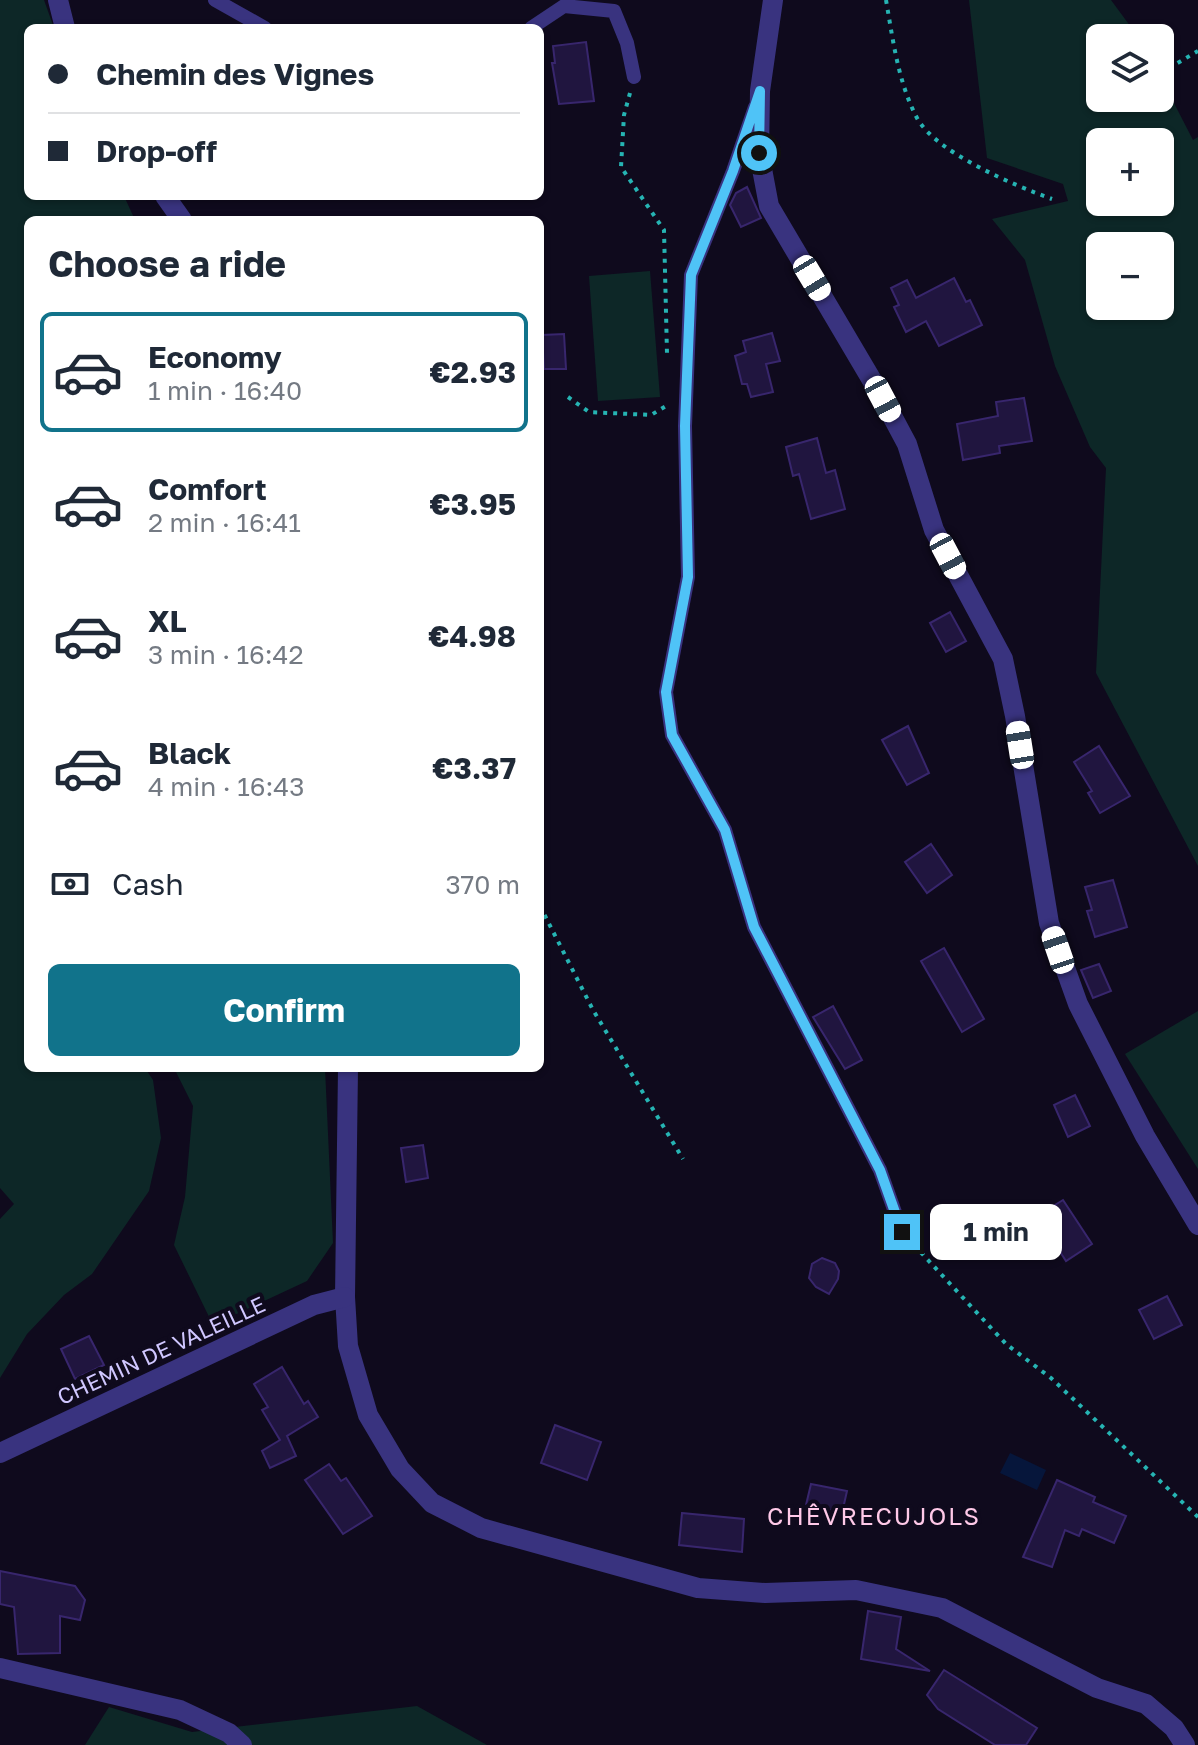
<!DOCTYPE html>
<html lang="en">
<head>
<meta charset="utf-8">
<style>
  :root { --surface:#fff; --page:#f6f6f7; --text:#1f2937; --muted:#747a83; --line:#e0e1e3; --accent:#11738b }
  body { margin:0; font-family:"Golos Text",sans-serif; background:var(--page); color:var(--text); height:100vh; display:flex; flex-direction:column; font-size:30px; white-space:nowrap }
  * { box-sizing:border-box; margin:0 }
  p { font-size:26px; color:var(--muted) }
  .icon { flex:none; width:44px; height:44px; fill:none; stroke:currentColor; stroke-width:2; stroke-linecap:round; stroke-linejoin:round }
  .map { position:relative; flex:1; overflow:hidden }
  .panel { position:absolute; left:24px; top:216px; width:520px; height:856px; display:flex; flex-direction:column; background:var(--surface); border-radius:12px; box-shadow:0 2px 6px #0004 }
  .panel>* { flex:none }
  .top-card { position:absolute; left:24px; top:24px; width:520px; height:176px; border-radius:12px; box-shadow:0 2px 6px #0004; display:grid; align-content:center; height:176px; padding:0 24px; background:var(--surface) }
  .controls { position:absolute; left:1086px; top:24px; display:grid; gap:16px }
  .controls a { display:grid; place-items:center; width:88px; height:88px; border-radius:12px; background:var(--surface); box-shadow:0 2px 6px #0004; font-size:40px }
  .end { position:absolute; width:36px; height:36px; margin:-18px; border:10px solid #4fc3f7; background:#111; box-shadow:0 0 0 4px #111 }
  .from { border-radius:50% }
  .bubble { position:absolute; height:56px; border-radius:12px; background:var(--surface); box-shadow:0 2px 6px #0004; font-size:26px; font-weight:700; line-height:56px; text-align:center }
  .car { position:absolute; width:24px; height:48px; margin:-24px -12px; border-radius:10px; box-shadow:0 0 6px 2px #0007; background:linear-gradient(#fff 24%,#345 0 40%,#fff 0 76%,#345 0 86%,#fff 0) }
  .top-card b { display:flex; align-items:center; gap:28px; height:76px; font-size:30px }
  .top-card b+b { border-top:2px solid var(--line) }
  .top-card i { width:20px; height:20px; background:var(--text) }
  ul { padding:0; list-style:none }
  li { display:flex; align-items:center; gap:24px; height:120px; margin:0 16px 12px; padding:0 8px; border:4px solid transparent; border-radius:12px }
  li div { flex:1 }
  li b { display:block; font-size:30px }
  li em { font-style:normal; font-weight:700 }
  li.active { border-color:var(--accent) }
  li>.icon { width:72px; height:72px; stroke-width:1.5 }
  h2 { padding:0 24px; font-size:36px; line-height:96px }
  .pay { display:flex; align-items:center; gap:20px; height:88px; padding:0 24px; font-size:30px }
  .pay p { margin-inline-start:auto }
  .action { display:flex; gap:16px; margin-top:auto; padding:16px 24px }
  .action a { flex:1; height:92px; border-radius:12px; background:var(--accent); color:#fff; font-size:32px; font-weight:700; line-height:92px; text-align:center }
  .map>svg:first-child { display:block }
</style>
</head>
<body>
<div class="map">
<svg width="1198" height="1745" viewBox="0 0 1198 1745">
  <rect width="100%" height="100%" fill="#0f0a1d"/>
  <!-- green -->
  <g fill="#0d2727" fill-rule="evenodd">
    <path d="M 0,0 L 44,0 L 54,28 L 28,28 L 28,196 L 124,196 L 135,220 L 28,220 L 28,1068 L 145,1068 L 153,1080 L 161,1138 L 149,1191 L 92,1274 L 64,1295 L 27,1334 L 0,1378 L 0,1219 L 14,1204 L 0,1188 Z"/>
    <path d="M 969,0 L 1111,0 L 1139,38 L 1100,38 L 1100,98 L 1160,98 L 1160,76 L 1193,140 L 1198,137 L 1198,866 L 1096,673 L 1106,468 L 1090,447 L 1055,366 L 1025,260 L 992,219 L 1068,201 L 1063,184 L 987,158 ZM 1100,142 L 1160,142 L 1160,202 L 1100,202 ZM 1160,246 L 1160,306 L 1100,306 L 1100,246 Z"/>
    <path d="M 650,271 L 660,397 L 598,401 L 589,276 Z"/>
    <path d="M 1198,1011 L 1198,1169 L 1125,1054 Z"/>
    <path d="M 174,1068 L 325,1068 L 333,1243 L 307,1281 L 213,1325 L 174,1245 L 185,1197 L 193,1106 Z"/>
    <path d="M 417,1706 L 487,1745 L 85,1745 L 109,1707 L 192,1732 Z"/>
  </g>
  <!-- water -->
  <path fill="#06163b" d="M 1010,1453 L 1046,1470 L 1037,1490 L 1000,1473 Z"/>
  <!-- building -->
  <g fill="#20153f" stroke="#38266d" stroke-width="2">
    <path d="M 586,42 L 594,101 L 559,104 L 552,63 L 555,63 L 553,46 Z"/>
    <path d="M 747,187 L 761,218 L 741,227 L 730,205 L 736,193 Z"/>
    <path d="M 954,278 L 966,302 L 970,300 L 982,325 L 939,346 L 926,321 L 906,332 L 894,307 L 899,305 L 891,288 L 907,280 L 916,298 Z"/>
    <path d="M 772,333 L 780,361 L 766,364 L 773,392 L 751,397 L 747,384 L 742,384 L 735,356 L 746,352 L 743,341 Z"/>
    <path d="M 564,334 L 566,369 L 544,369 L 542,335 Z"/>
    <path d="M 1024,398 L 1032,441 L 999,446 L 1000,453 L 963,460 L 957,424 L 998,416 L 996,402 Z"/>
    <path d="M 817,438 L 826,473 L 835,470 L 845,509 L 811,519 L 799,474 L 793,476 L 786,447 Z"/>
    <path d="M 950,612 L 966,641 L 946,652 L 930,623 Z"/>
    <path d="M 908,726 L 929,773 L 907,785 L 882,740 Z"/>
    <path d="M 1099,746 L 1130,796 L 1100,813 L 1088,793 L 1092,791 L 1074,762 Z"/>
    <path d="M 931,844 L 952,875 L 927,893 L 905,862 Z"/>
    <path d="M 1113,880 L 1127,927 L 1095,937 L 1087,911 L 1092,910 L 1085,887 Z"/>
    <path d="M 944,948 L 984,1019 L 962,1032 L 921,961 Z"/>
    <path d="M 1099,964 L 1111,991 L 1093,998 L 1081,970 Z"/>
    <path d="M 833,1006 L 862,1060 L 845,1069 L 813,1017 Z"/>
    <path d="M 1075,1095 L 1090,1126 L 1068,1137 L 1054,1105 Z"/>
    <path d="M 423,1145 L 428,1178 L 406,1182 L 401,1148 Z"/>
    <path d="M 1063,1200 L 1092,1244 L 1066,1261 L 1037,1216 Z"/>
    <path d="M 822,1258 L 835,1263 L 839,1271 L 838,1279 L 829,1294 L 816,1287 L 809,1278 L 812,1264 Z"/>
    <path d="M 1167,1296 L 1182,1325 L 1154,1339 L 1139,1310 Z"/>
    <path d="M 89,1336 L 104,1365 L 75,1379 L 61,1349 Z"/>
    <path d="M 282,1367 L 304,1404 L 308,1401 L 318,1417 L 287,1436 L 296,1456 L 270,1468 L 262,1451 L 280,1440 L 262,1410 L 268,1407 L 254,1384 Z"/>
    <path d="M 555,1425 L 601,1442 L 587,1480 L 541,1463 Z"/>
    <path d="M 329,1464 L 341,1481 L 346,1478 L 372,1516 L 343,1534 L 305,1480 Z"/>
    <path d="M 1057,1480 L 1095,1497 L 1093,1502 L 1126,1516 L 1114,1543 L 1082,1529 L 1079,1536 L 1065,1530 L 1052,1567 L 1023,1557 Z"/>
    <path d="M 811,1484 L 847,1491 L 842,1513 L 806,1505 Z"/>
    <path d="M 682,1513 L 744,1519 L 742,1552 L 679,1545 Z"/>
    <path d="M 0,1571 L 75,1586 L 85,1600 L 80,1620 L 60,1616 L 60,1653 L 18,1654 L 14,1607 L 0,1604 Z"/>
    <path d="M 868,1611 L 901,1617 L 896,1649 L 930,1671 L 861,1659 Z"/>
    <path d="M 944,1670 L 1037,1728 L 1026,1745 L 995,1745 L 938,1709 L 927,1695 Z"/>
  </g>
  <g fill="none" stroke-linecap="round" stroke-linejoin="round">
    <!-- path -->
    <g stroke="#26b4b3" stroke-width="4" stroke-dasharray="4 6" stroke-linecap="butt">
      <path d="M 886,0 C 893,40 898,82 917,118 C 936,153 1016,186 1052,199"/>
      <path d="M 1169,68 L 1198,51"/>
      <path d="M 630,93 L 624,115 L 621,167 L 664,230 L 667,354"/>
      <path d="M 568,397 L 589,412 L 651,415 L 666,406"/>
      <path d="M 540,906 L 593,1010 L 683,1159"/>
      <path d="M 914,1245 L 1006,1344 L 1051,1378 L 1198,1517"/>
    </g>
    <!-- service -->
    <g stroke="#39337f" stroke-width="14">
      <path d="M 215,0 L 265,28"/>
      <path d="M 531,28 L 564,6 L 614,11 L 627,43 L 634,77"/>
      <path d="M 755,107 L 733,171 L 691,275 L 685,426 L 688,577 L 666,692 L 672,735 L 725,830 L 754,927 L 880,1170 L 902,1232"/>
    </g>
    <!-- minor -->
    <g stroke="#39337f" stroke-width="20">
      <path d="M 58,0 L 65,28"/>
      <path d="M 773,0 L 760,91 L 759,153 L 769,206 L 883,399 L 907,444 L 934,530 L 1003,659 L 1015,716 L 1049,923 L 1078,1004 L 1145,1136 L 1198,1225"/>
      <path d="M 165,196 L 182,220"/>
      <path d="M 348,1068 L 345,1297 L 348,1346 L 368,1415 L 400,1469 L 432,1503 L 481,1528 L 698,1588 L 765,1593 L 856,1590 L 942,1608 L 1097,1688 L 1146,1704 L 1174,1728 L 1185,1745"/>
      <path d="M 0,1453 L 314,1305 L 345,1297"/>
      <path d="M 0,1668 L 180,1710 L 229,1733 L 242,1745"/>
    </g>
  </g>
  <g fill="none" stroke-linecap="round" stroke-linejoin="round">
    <!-- route -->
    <path stroke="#4fc3f7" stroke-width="10" d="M 759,153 L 760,91 L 733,171 L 691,275 L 685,426 L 688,577 L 666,692 L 669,714 L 672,735 L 725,830 L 754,927 L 880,1170 L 902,1232"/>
  </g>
  <g text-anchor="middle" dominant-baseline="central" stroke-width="8" stroke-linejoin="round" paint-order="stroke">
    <!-- street labels -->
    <g font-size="22" fill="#d0c7ff" stroke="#0f0a1d">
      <text transform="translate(161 1350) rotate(-25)">CHEMIN DE VALEILLE</text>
    </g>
    <!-- neighbourhood labels -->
    <g font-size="24" letter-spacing="2" fill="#ffc9e8" stroke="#0f0a1d">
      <text x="874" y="1515">CHÊVRECUJOLS</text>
    </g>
  </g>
</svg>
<div class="controls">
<a><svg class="icon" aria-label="layers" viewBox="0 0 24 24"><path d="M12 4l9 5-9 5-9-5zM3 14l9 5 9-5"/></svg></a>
<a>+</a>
<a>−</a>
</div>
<i class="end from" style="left:759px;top:153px"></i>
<i class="end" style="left:902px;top:1232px"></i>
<div class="bubble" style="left:930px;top:1204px;width:132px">1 min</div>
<i class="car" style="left:812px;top:278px;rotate:149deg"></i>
<i class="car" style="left:883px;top:399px;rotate:152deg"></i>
<i class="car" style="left:948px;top:556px;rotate:152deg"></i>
<i class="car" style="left:1020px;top:745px;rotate:351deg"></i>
<i class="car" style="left:1058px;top:950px;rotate:341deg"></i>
<div class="top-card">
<b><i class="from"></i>Chemin des Vignes</b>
<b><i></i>Drop-off</b>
</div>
<section class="panel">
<h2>Choose a ride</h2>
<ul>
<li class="active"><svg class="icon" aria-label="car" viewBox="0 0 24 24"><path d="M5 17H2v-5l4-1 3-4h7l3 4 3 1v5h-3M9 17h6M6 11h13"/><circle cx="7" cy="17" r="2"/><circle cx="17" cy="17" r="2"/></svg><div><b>Economy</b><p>1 min · 16:40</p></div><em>€2.93</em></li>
<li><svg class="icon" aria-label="car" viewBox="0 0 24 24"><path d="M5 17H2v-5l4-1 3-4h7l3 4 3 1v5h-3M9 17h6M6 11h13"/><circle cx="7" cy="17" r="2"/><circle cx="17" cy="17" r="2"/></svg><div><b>Comfort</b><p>2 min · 16:41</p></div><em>€3.95</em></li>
<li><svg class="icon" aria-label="car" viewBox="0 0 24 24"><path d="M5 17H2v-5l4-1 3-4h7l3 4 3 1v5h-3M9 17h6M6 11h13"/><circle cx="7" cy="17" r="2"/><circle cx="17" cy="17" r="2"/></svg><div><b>XL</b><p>3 min · 16:42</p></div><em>€4.98</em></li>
<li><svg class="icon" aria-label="car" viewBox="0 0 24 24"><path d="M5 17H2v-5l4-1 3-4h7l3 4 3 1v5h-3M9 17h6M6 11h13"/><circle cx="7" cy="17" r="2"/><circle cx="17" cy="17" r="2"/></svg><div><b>Black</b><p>4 min · 16:43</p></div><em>€3.37</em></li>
</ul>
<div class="pay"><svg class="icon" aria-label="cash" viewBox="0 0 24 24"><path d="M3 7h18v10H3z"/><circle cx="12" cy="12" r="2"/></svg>Cash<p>370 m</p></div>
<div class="action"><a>Confirm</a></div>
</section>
</div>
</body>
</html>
